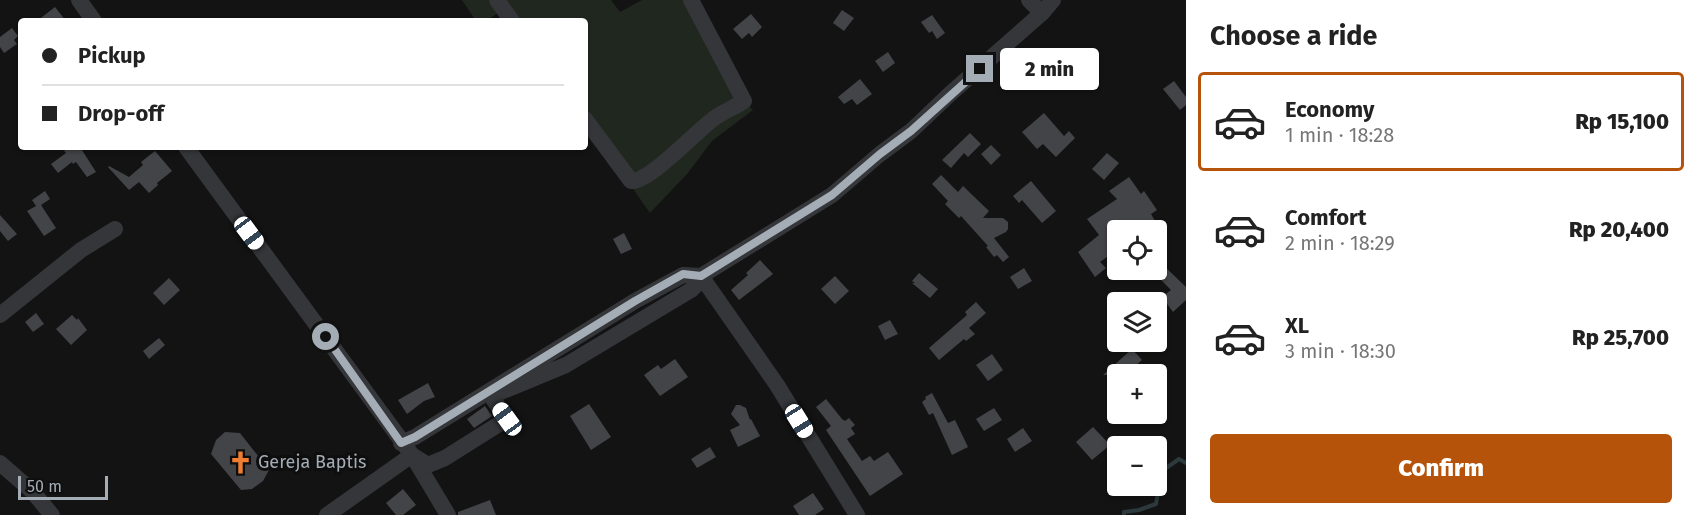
<!DOCTYPE html>
<html lang="en">
<head>
<meta charset="utf-8">
<style>
  :root { --surface:#fff; --page:#f6f6f6; --text:#222; --muted:#767676; --line:#e0e0e0; --accent:#b45309 }
  body { margin:0; font-family:"Fira Sans",sans-serif; background:var(--page); color:var(--text); height:100vh; display:flex; flex-direction:column; font-size:22px; white-space:nowrap }
  * { box-sizing:border-box; margin:0 }
  p { font-size:20px; color:var(--muted) }
  .icon { flex:none; width:33px; height:33px; fill:none; stroke:currentColor; stroke-width:2; stroke-linecap:round; stroke-linejoin:round }
  .map { position:relative; flex:1; overflow:hidden }
  .sheet { display:flex; flex-direction:column; background:var(--surface); width:510px }
  .sheet>* { flex:none }
  .hud { position:absolute; left:18px; top:18px; width:570px; height:132px; border-radius:6px; box-shadow:0 2px 4px #0004; display:grid; align-content:center; height:132px; padding:0 24px; background:var(--surface) }
  .tools { position:absolute; left:1107px; top:220px; display:grid; gap:12px }
  .tools a { display:grid; place-items:center; width:60px; height:60px; border-radius:6px; background:var(--surface); box-shadow:0 2px 4px #0004; font-size:30px }
  .scale { position:absolute; left:18px; bottom:15px; width:90px; box-sizing:border-box; padding-left:6px; border:3px solid #a4adb5; border-top:0; font-size:16px; line-height:21px; white-space:nowrap; color:#a4adb5; -webkit-text-stroke:4px #0e0e0f; paint-order:stroke }
  .end { position:absolute; width:27px; height:27px; margin:-14px; border:8px solid #a4adb5; background:#111; box-shadow:0 0 0 3px #111 }
  .from { border-radius:50% }
  .bubble { position:absolute; height:42px; border-radius:6px; background:var(--surface); box-shadow:0 2px 4px #0004; font-size:20px; font-weight:800; line-height:42px; text-align:center }
  .car { position:absolute; width:18px; height:36px; margin:-18px -9px; border-radius:8px; box-shadow:0 0 4px 2px #0007; background:linear-gradient(#fff 24%,#345 0 40%,#fff 0 76%,#345 0 86%,#fff 0) }
  .hud b { display:flex; align-items:center; gap:21px; height:57px; font-size:22px }
  .hud b+b { border-top:2px solid var(--line) }
  .hud i { width:15px; height:15px; background:var(--text) }
  ul { padding:0; list-style:none }
  li { display:flex; align-items:center; gap:18px; height:99px; margin:0 12px 9px; padding:0 12px; border:3px solid transparent; border-radius:6px }
  li div { flex:1 }
  li b { display:block; font-size:22px }
  li em { font-style:normal; font-weight:800 }
  li.current { border-color:var(--accent) }
  li>.icon { width:54px; height:54px; stroke-width:1.5 }
  h2 { padding:0 24px; font-size:27px; line-height:72px }
  .primary-button { display:flex; gap:12px; margin-top:auto; padding:12px 24px }
  .primary-button a { flex:1; height:69px; border-radius:6px; background:var(--accent); color:#fff; font-size:24px; font-weight:800; line-height:69px; text-align:center }
  main { display:flex; flex:1; min-height:0 }
  .map>svg:first-child { display:block }
</style>
</head>
<body>
<main>
<div class="map">
<svg width="1186" height="515" viewBox="0 0 1186 515">
  <rect width="100%" height="100%" fill="#131314"/>
  <!-- green -->
  <path fill="#20271f" d="M 462,0 L 611,0 L 620,12 L 642,0 L 693,0 L 744,101 L 753,110 L 712,141 L 687,174 L 650,213 L 585,121 L 585,21 L 512,21 L 503,9 L 487,21 L 476,21 Z"/>
  <g fill="none" stroke-linecap="round" stroke-linejoin="round">
    <!-- stream -->
    <path stroke="#2c393d" stroke-width="4" d="M 1124,515 L 1124,512 L 1139,510 L 1156,504 L 1162,471 L 1179,459 L 1186,463"/>
  </g>
  <!-- building -->
  <g fill="#424447">
    <path d="M 55,7 L 66,21 L 37,21 Z"/>
    <path d="M 842,10 L 854,18 L 844,31 L 833,23 Z"/>
    <path d="M 751,14 L 762,27 L 752,37 L 749,33 L 742,39 L 733,29 Z"/>
    <path d="M 932,15 L 945,33 L 937,39 L 932,31 L 929,33 L 921,22 Z"/>
    <path d="M 12,28 L 18,36 L 14,40 L 17,44 L 4,53 L 0,47 L 0,37 Z"/>
    <path d="M 888,52 L 895,63 L 883,72 L 875,61 Z"/>
    <path d="M 860,79 L 872,94 L 857,105 L 852,99 L 844,104 L 838,97 Z"/>
    <path d="M 1174,81 L 1186,97 L 1186,105 L 1180,110 L 1163,89 Z"/>
    <path d="M 1044,113 L 1064,136 L 1069,131 L 1075,138 L 1056,157 L 1043,144 L 1037,149 L 1022,132 Z"/>
    <path d="M 970,133 L 981,144 L 968,157 L 964,153 L 951,168 L 942,160 Z"/>
    <path d="M 991,145 L 1001,155 L 991,165 L 981,154 Z"/>
    <path d="M 70,147 L 80,147 L 96,172 L 87,177 L 76,162 L 73,164 L 72,162 L 58,173 L 51,164 L 66,153 L 64,151 Z"/>
    <path d="M 155,151 L 172,171 L 157,183 L 158,185 L 149,193 L 139,182 L 129,190 L 108,167 L 109,166 L 129,177 L 143,165 L 141,162 Z"/>
    <path d="M 1107,153 L 1119,163 L 1104,180 L 1092,169 Z"/>
    <path d="M 941,175 L 958,192 L 963,186 L 989,211 L 983,218 L 1003,218 L 1008,222 L 1008,229 L 1006,232 L 994,238 L 1009,257 L 1003,262 L 997,255 L 994,257 L 986,247 L 988,246 L 961,216 L 959,218 L 945,204 L 948,201 L 932,184 Z"/>
    <path d="M 1129,177 L 1141,194 L 1144,191 L 1157,210 L 1151,214 L 1158,226 L 1156,231 L 1147,231 L 1140,221 L 1125,231 L 1118,231 L 1118,249 L 1100,262 L 1106,268 L 1095,277 L 1078,252 L 1099,235 L 1087,219 L 1117,199 L 1109,191 Z"/>
    <path d="M 1031,181 L 1056,211 L 1042,223 L 1022,200 L 1019,203 L 1013,196 Z"/>
    <path d="M 45,191 L 50,199 L 41,205 L 56,228 L 44,236 L 27,211 L 36,206 L 32,200 Z"/>
    <path d="M 0,215 L 17,234 L 8,241 L 0,231 Z"/>
    <path d="M 624,233 L 632,249 L 621,254 L 613,239 Z"/>
    <path d="M 760,260 L 773,274 L 739,300 L 731,290 L 748,275 L 746,273 Z"/>
    <path d="M 1161,263 L 1186,287 L 1186,300 L 1173,312 L 1162,297 L 1171,290 L 1153,272 Z"/>
    <path d="M 1024,268 L 1032,281 L 1018,289 L 1010,277 Z"/>
    <path d="M 919,273 L 938,289 L 930,298 L 912,283 L 915,283 L 912,281 Z"/>
    <path d="M 835,276 L 849,291 L 835,304 L 821,289 Z"/>
    <path d="M 169,278 L 180,290 L 164,305 L 153,293 Z"/>
    <path d="M 976,302 L 986,313 L 969,328 L 975,334 L 966,341 L 964,339 L 939,360 L 929,348 L 967,315 L 965,312 Z"/>
    <path d="M 36,313 L 44,324 L 33,332 L 25,322 Z"/>
    <path d="M 72,315 L 77,320 L 78,318 L 87,330 L 71,345 L 56,329 Z"/>
    <path d="M 890,320 L 898,334 L 885,340 L 878,326 Z"/>
    <path d="M 159,338 L 165,345 L 149,359 L 143,351 Z"/>
    <path d="M 1132,349 L 1142,360 L 1125,375 L 1118,375 L 1118,387 L 1107,375 L 1103,375 Z"/>
    <path d="M 992,354 L 1003,370 L 988,381 L 976,365 Z"/>
    <path d="M 675,359 L 688,377 L 660,396 L 644,375 L 658,365 L 661,369 Z"/>
    <path d="M 428,383 L 435,397 L 424,401 L 407,414 L 398,400 Z"/>
    <path d="M 932,393 L 948,423 L 955,420 L 968,447 L 952,455 L 933,413 L 929,415 L 922,402 L 926,399 L 925,397 Z"/>
    <path d="M 826,399 L 842,419 L 845,421 L 849,418 L 855,425 L 851,428 L 855,434 L 847,439 L 862,461 L 870,456 L 874,461 L 888,452 L 903,474 L 870,496 L 826,430 L 831,426 L 816,407 Z"/>
    <path d="M 589,404 L 611,437 L 591,450 L 570,416 Z"/>
    <path d="M 736,405 L 740,405 L 746,408 L 750,420 L 751,419 L 760,436 L 738,447 L 730,430 L 740,425 L 731,414 Z"/>
    <path d="M 485,406 L 492,416 L 474,428 L 467,419 Z"/>
    <path d="M 994,408 L 1002,420 L 984,431 L 976,419 Z"/>
    <path d="M 1093,427 L 1110,445 L 1092,460 L 1076,442 Z"/>
    <path d="M 1023,428 L 1032,441 L 1015,452 L 1007,439 Z"/>
    <path d="M 225,432 L 240,433 L 269,470 L 263,481 L 252,489 L 241,490 L 211,454 L 216,440 Z"/>
    <path d="M 710,447 L 716,457 L 697,468 L 691,459 Z"/>
    <path d="M 403,489 L 416,505 L 403,515 L 396,515 L 386,503 Z"/>
    <path d="M 813,493 L 824,509 L 815,515 L 799,515 L 793,506 Z"/>
    <path d="M 490,500 L 496,515 L 458,515 L 458,512 Z"/>
  </g>
  <g fill="none" stroke-linecap="round" stroke-linejoin="round">
    <!-- minor -->
    <g stroke="#343639" stroke-width="16">
      <path d="M 79,0 L 94,21"/>
      <path d="M 497,0 L 512,21"/>
      <path d="M 1029,0 L 1042,13"/>
      <path d="M 585,119 L 631,181 C 650,182 697,130 716,117 C 725,111 735,107 744,101 L 691,0"/>
      <path d="M 186,147 L 412,455 L 448,515"/>
      <path d="M 0,315 L 81,250 L 115,229"/>
      <path d="M 401,443 L 415,437 L 635,301 L 683,275 L 701,276 L 832,195 L 880,154 L 911,131 L 951,93 L 1042,13 L 1053,0"/>
      <path d="M 412,455 L 428,465 L 445,458 L 507,419 L 491,396 L 566,365 L 691,290 L 696,285 L 701,276 L 777,385 L 857,515"/>
      <path d="M 0,463 L 32,491 L 52,515"/>
      <path d="M 327,515 L 412,455"/>
    </g>
  </g>
  <g fill="none" stroke-linecap="round" stroke-linejoin="round">
    <!-- route -->
    <path stroke="#a4adb5" stroke-width="8" d="M 326,337 L 401,443 L 415,437 L 635,301 L 683,274 L 701,276 L 832,195 L 880,154 L 911,131 L 980,69"/>
  </g>
  <!-- icons -->
  <defs>
    <symbol id="church-bare" viewBox="-9 -9 18 18"><path d="M-1.2-6h2.4v3.5h3.3v2.4h-3.3V6h-2.4V-.1h-3.3v-2.4h3.3Z" fill="#ef7e30" stroke="#0e0e0f" stroke-width="2.5" paint-order="stroke"/></symbol>
  </defs>
  <g fill-rule="evenodd">
    <use href="#church-bare" x="224" y="446" width="33" height="33"/>
  </g>
  <g text-anchor="middle" dominant-baseline="central" stroke-width="6" stroke-linejoin="round" paint-order="stroke">
    <!-- poi labels -->
    <g font-size="18" fill="#a4adb5" stroke="#0e0e0f" text-anchor="start">
      <text x="258" y="462">Gereja Baptis</text>
    </g>
  </g>
</svg>
<div class="tools">
<a><svg class="icon" aria-label="locate" viewBox="0 0 24 24"><circle cx="12" cy="12" r="6"/><path d="M12 2v4M12 18v4M2 12h4M18 12h4"/></svg></a>
<a><svg class="icon" aria-label="layers" viewBox="0 0 24 24"><path d="M12 4l9 5-9 5-9-5zM3 14l9 5 9-5"/></svg></a>
<a>+</a>
<a>−</a>
</div>
<div class="scale">50 m</div>
<i class="end from" style="left:326px;top:337px"></i>
<i class="end" style="left:980px;top:69px"></i>
<div class="bubble" style="left:1000px;top:48px;width:99px">2 min</div>
<i class="car" style="left:249px;top:233px;rotate:143deg"></i>
<i class="car" style="left:507px;top:419px;rotate:324deg"></i>
<i class="car" style="left:799px;top:421px;rotate:148deg"></i>
<div class="hud">
<b><i class="from"></i>Pickup</b>
<b><i></i>Drop-off</b>
</div>
</div>
<section class="sheet">
<h2>Choose a ride</h2>
<ul>
<li class="current"><svg class="icon" aria-label="car" viewBox="0 0 24 24"><path d="M5 17H2v-5l4-1 3-4h7l3 4 3 1v5h-3M9 17h6M6 11h13"/><circle cx="7" cy="17" r="2"/><circle cx="17" cy="17" r="2"/></svg><div><b>Economy</b><p>1 min · 18:28</p></div><em>Rp 15,100</em></li>
<li><svg class="icon" aria-label="car" viewBox="0 0 24 24"><path d="M5 17H2v-5l4-1 3-4h7l3 4 3 1v5h-3M9 17h6M6 11h13"/><circle cx="7" cy="17" r="2"/><circle cx="17" cy="17" r="2"/></svg><div><b>Comfort</b><p>2 min · 18:29</p></div><em>Rp 20,400</em></li>
<li><svg class="icon" aria-label="car" viewBox="0 0 24 24"><path d="M5 17H2v-5l4-1 3-4h7l3 4 3 1v5h-3M9 17h6M6 11h13"/><circle cx="7" cy="17" r="2"/><circle cx="17" cy="17" r="2"/></svg><div><b>XL</b><p>3 min · 18:30</p></div><em>Rp 25,700</em></li>
</ul>
<div class="primary-button"><a>Confirm</a></div>
</section>
</main>
</body>
</html>
